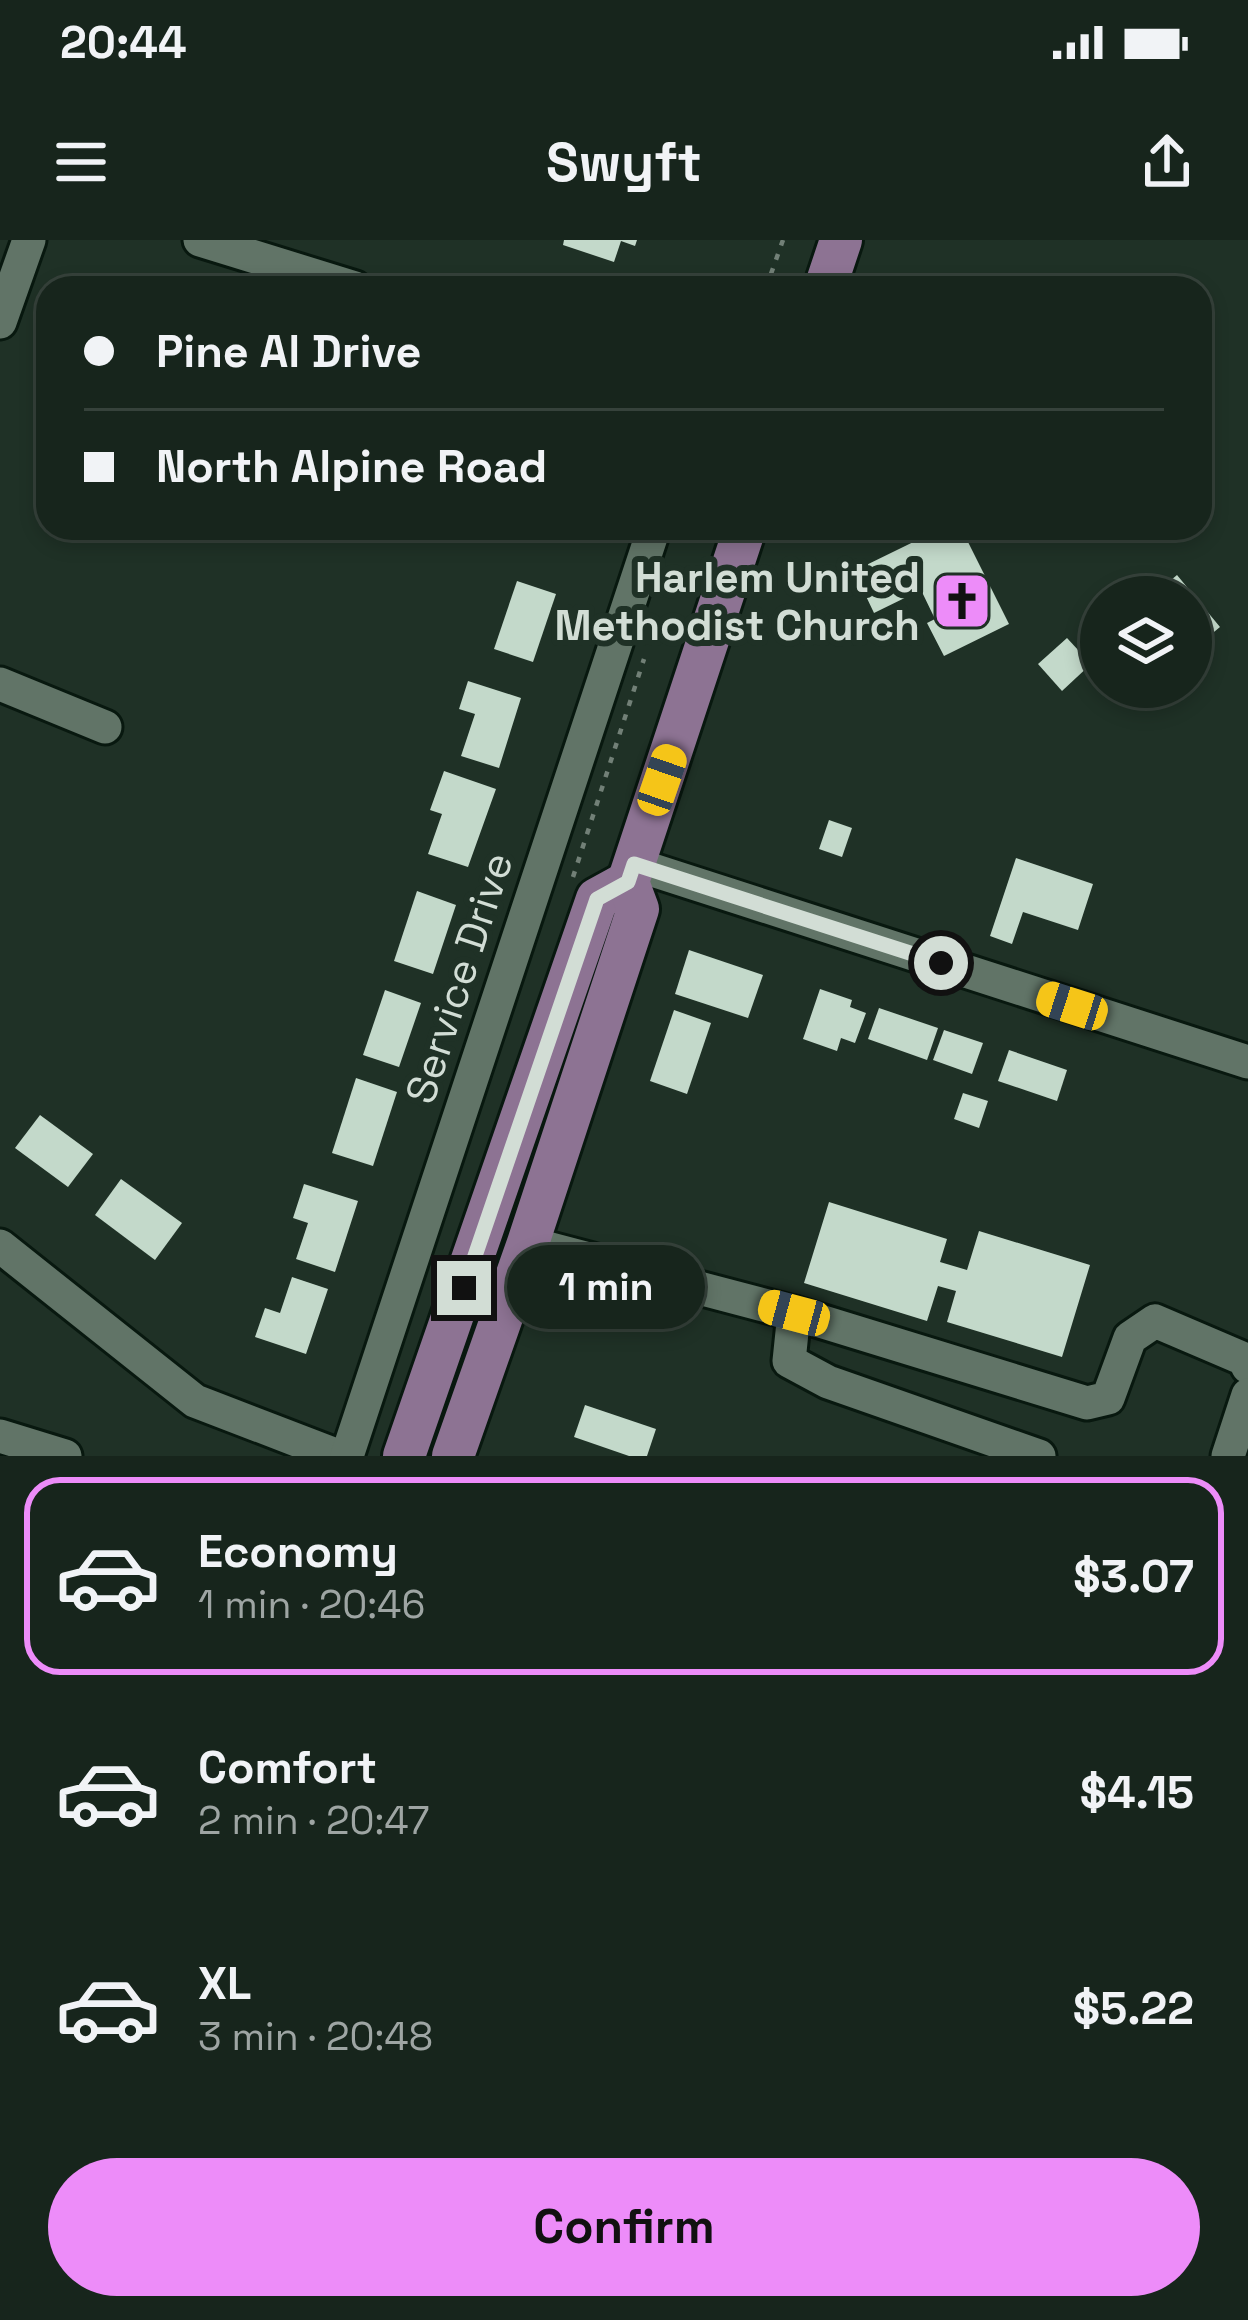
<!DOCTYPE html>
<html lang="en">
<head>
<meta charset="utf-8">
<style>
  :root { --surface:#17251c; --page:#243129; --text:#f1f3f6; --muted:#9ea5a3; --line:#36423b; --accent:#ed8cf9 }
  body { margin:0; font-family:"Space Grotesk",sans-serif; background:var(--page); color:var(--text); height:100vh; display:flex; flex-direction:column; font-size:45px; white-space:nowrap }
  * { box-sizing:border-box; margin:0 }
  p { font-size:39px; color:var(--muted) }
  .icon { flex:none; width:66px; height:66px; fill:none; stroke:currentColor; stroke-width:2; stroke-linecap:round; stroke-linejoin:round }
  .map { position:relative; height:1216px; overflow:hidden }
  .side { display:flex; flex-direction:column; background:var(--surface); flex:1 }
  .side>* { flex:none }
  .guide { position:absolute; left:36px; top:36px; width:1176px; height:264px; border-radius:36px; box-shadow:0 6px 18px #0003,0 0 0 3px var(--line); display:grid; align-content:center; height:264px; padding:0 48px; background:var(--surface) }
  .tools { position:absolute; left:1080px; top:336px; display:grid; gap:24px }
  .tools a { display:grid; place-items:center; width:132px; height:132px; border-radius:50%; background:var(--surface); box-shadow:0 6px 18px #0003,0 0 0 3px var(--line); font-size:60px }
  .end { position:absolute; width:54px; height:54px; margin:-27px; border:15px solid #d2ddd5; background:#111; box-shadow:0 0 0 6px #111 }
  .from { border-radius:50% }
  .bubble { position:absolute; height:84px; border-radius:42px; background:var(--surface); box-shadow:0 6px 18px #0003,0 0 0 3px var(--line); font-size:39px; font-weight:600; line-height:84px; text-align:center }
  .car { position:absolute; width:36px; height:72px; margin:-36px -18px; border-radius:15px; box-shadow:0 0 9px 3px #0007; background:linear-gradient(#f5c518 24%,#345 0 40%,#f5c518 0 76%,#345 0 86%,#f5c518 0) }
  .guide b { display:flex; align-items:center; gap:42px; height:114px; font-size:45px }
  .guide b+b { border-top:3px solid var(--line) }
  .guide i { width:30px; height:30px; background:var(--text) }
  ul { padding:21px 0 0; list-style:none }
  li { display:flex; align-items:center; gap:36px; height:198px; margin:0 24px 18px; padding:0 24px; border:6px solid transparent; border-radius:36px }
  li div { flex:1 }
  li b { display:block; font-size:45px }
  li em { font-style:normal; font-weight:600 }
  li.on { border-color:var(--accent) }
  li>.icon { width:108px; height:108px; stroke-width:1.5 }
  .cta { display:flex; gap:24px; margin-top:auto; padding:24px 48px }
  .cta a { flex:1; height:138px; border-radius:72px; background:var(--accent); color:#111; font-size:48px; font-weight:600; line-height:138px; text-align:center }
  .status { display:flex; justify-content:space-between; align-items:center; height:84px; padding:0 60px; background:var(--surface); direction:ltr }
  .status svg { height:33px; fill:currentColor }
  header { display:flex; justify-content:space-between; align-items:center; height:156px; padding:0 48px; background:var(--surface); font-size:54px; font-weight:600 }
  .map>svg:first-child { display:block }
</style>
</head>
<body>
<div class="status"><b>20:44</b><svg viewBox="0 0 49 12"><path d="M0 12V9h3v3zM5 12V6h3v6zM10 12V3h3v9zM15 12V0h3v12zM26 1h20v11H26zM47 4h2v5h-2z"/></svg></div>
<header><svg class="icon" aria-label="menu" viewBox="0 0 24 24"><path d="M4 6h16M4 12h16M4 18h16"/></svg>Swyft<svg class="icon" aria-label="share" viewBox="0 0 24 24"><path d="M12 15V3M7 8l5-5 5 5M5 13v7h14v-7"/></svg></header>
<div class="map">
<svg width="1248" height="1216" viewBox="0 0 1248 1216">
  <rect width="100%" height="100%" fill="#1f3126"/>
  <!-- building -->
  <g fill="#c3d9ca">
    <path d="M 564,0 L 637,0 L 635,6 L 621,1 L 614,22 L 563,5 Z"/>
    <path d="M 942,288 L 961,288 L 1009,384 L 944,416 L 927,383 L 935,379 L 921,350 L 874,373 L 854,331 Z"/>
    <path d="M 1177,335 L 1220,387 L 1191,411 L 1191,357 L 1151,357 Z"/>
    <path d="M 517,341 L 556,354 L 533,422 L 494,409 Z"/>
    <path d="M 1067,398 L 1091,424 L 1062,451 L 1038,424 Z"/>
    <path d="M 468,441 L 521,458 L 499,528 L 461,516 L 475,474 L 459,469 Z"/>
    <path d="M 444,531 L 496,549 L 468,627 L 428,614 L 442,574 L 430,570 Z"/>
    <path d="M 829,580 L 852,588 L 842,617 L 819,609 Z"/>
    <path d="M 1016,618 L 1093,644 L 1078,690 L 1023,672 L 1012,704 L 990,696 Z"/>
    <path d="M 417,651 L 456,665 L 433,734 L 394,721 Z"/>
    <path d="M 689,710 L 763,735 L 748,778 L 675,754 Z"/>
    <path d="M 820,749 L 852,760 L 850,767 L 866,773 L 855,803 L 841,798 L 837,811 L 803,799 Z"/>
    <path d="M 385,750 L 421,763 L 399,827 L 363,815 Z"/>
    <path d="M 879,768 L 938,788 L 927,820 L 868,799 Z"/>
    <path d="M 674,770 L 711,783 L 687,854 L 650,841 Z"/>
    <path d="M 944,790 L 983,803 L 972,834 L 933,820 Z"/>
    <path d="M 1009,810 L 1067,830 L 1057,861 L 998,841 Z"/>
    <path d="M 356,838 L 397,852 L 373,926 L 332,913 Z"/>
    <path d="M 963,853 L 988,861 L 979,888 L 954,879 Z"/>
    <path d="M 40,875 L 93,914 L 68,947 L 15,908 Z"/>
    <path d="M 121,939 L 182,983 L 155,1020 L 95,975 Z"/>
    <path d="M 304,944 L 358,961 L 335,1032 L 296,1019 L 308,983 L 293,978 Z"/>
    <path d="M 829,962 L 947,999 L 940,1022 L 967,1030 L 979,991 L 1090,1025 L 1062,1117 L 947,1082 L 956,1051 L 938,1046 L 927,1081 L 804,1043 Z"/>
    <path d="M 292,1037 L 328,1049 L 306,1114 L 255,1097 L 265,1068 L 280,1073 Z"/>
    <path d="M 585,1165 L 656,1189 L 647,1216 L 629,1216 L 574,1197 Z"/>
  </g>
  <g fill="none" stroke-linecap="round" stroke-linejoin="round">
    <defs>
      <g id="minor">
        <path d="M 200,0 L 355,48"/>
        <path d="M 0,82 L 29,0"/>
        <path d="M 0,444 L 105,487"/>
        <path d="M 634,624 L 1248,822"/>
        <path d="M 528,1003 L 794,1073 L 789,1121 L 828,1142 L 1039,1216"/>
        <path d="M 0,1006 L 195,1161 L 338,1216"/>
        <path d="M 794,1073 L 1087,1163 L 1108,1158 L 1130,1098 L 1155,1081 L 1244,1119 L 1248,1127"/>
        <path d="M 0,1196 L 65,1216"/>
        <path d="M 347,1216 L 654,288"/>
        <path d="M 1228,1216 L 1248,1155"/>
      </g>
      <g id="major">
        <path d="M 825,48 L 841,0"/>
        <path d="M 404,1216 L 597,659 L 628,642"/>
        <path d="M 453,1216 L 528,1003 L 638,669 L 628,642 L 745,288"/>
      </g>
    </defs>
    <!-- minor casing -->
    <use href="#minor" stroke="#08180f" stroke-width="39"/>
    <!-- major casing -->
    <use href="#major" stroke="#08180f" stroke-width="48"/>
    <!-- path -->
    <g stroke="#728077" stroke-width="4.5" stroke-dasharray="6 9" stroke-linecap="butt">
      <path d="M 766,48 L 783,0"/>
      <path d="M 573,637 L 644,419"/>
    </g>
    <!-- minor -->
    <use href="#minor" stroke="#617467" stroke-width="33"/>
    <!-- major -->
    <use href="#major" stroke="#8d7393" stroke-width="42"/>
  </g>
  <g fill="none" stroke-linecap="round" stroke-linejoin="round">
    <!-- route -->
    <path stroke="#d2ddd5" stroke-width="15" d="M 464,1048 L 597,659 L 628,642 L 634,624 L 941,723"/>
  </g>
  <!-- icons -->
  <defs>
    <symbol id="church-square" viewBox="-11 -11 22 22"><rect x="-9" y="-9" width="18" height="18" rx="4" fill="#ed8cf9" stroke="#1f3126"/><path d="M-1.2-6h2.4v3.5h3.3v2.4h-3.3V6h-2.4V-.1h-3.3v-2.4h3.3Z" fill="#111"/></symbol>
  </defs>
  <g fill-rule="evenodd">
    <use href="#church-square" x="929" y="328" width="66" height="66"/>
  </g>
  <g text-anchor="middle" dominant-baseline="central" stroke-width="12" stroke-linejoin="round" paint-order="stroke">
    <!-- poi labels -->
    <g font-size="42" font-weight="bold" fill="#d2ddd5" stroke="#1f3126" text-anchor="end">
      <text x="920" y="337">Harlem United<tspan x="920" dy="48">Methodist Church</tspan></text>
    </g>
    <!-- street labels -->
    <g font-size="42" fill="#d2ddd5" stroke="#1f3126">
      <text transform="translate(459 738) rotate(-72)">Service Drive</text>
    </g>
  </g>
</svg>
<div class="tools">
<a><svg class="icon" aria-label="layers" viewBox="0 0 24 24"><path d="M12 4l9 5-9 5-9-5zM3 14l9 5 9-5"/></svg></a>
</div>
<i class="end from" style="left:941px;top:723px"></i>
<i class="end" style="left:464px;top:1048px"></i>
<div class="bubble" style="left:507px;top:1005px;width:198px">1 min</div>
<i class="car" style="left:662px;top:540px;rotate:19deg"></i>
<i class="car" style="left:1072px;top:766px;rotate:288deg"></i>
<i class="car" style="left:794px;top:1073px;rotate:285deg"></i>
<div class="guide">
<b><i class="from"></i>Pine Al Drive</b>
<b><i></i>North Alpine Road</b>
</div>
</div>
<section class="side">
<ul>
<li class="on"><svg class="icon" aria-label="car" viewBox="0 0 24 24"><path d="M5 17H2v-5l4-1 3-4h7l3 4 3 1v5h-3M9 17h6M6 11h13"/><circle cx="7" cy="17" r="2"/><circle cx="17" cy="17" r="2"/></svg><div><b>Economy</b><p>1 min · 20:46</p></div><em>$3.07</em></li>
<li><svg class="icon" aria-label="car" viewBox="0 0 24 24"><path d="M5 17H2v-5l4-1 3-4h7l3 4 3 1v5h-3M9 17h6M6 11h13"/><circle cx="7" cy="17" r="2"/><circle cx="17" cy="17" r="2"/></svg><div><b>Comfort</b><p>2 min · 20:47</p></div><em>$4.15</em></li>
<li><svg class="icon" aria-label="car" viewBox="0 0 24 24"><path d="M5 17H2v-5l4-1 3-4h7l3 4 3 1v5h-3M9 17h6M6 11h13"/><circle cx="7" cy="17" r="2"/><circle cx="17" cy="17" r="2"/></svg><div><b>XL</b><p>3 min · 20:48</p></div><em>$5.22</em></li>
</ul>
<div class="cta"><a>Confirm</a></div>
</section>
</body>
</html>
